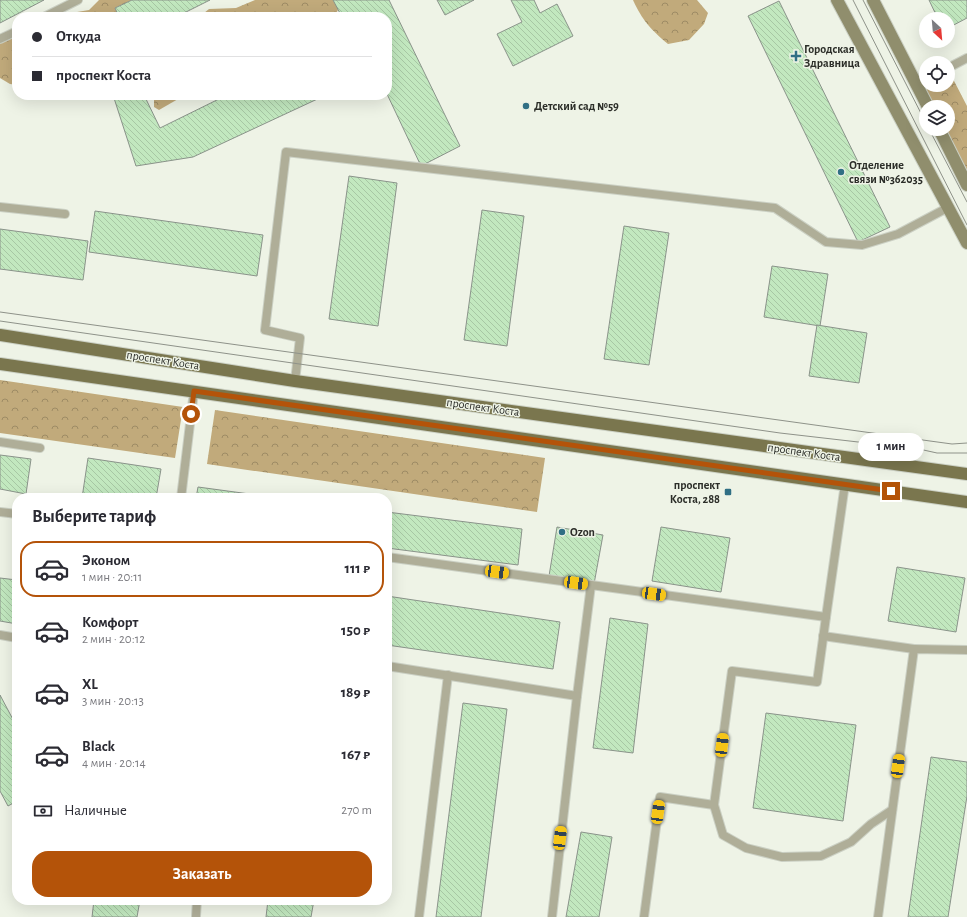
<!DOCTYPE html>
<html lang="ru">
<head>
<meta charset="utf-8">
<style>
  :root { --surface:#fff; --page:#f2f2f3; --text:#2b2b33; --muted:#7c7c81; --line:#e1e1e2; --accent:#b45309 }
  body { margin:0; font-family:"Alegreya Sans",sans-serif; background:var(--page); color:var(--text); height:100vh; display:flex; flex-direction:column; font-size:15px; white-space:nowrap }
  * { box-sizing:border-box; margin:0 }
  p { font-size:13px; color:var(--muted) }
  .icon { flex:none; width:22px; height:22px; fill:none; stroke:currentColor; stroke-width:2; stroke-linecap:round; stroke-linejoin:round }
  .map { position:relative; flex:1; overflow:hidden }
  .panel { position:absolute; left:12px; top:493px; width:380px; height:412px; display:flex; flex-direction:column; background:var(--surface); border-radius:16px; box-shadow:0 4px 16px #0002 }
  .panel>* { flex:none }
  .guide { position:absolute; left:12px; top:12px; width:380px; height:88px; border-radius:16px; box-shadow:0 4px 16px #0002; display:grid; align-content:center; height:88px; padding:0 20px; background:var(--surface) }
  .needle { width:26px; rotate:154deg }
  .controls { position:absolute; left:919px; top:12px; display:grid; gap:8px }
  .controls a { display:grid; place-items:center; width:36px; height:36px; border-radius:50%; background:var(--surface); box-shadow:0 4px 16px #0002; font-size:20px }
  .end { position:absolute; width:18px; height:18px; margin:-9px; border:5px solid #b45309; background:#fff; box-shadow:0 0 0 2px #fff }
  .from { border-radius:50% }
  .bubble { position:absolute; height:28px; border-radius:14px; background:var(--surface); box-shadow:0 4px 16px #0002; font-size:13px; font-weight:700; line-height:28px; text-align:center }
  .car { position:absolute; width:12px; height:24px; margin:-12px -6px; border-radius:5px; box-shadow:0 0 3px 1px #0007; background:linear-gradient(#f5c518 24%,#345 0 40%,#f5c518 0 76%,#345 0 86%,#f5c518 0) }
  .guide b { display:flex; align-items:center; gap:14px; height:38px; font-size:15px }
  .guide b+b { border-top:1px solid var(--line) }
  .guide i { width:10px; height:10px; background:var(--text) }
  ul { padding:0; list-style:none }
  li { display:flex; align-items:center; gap:12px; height:56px; margin:0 8px 6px; padding:0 12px; border:2px solid transparent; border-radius:16px }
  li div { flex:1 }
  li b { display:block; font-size:15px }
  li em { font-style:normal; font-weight:700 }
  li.current { border-color:var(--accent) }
  li>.icon { width:36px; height:36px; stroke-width:1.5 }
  h2 { padding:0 20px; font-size:18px; line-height:48px }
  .pay { display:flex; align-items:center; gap:10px; height:44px; padding:0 20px; font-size:15px }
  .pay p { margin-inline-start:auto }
  .cta { display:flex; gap:8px; margin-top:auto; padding:8px 20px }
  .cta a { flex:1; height:46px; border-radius:16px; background:var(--accent); color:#fff; font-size:16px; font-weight:700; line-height:46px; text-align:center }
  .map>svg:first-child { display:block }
</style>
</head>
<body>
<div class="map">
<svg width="967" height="917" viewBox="0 0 967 917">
  <defs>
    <pattern id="forest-crowns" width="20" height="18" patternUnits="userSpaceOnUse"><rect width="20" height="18" fill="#c1aa7b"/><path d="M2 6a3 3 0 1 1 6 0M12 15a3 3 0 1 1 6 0" fill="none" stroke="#9d8b65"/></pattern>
    <pattern id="building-back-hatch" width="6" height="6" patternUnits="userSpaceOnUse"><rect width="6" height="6" fill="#c2e8bf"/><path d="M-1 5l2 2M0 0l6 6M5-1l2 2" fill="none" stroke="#a7c7a4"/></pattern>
  </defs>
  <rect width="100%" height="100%" fill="#eef3e6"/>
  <!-- forest -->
  <g fill="url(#forest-crowns)">
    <path d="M 99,0 L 132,0 L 115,8 L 119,17 L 47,17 L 89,10 Z"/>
    <path d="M 255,0 L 335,0 L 338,10 L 334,17 L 199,17 L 209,9 L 236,8 Z"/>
    <path d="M 633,0 L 697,0 L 708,13 L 704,24 L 689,40 L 668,44 C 651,30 642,20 633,0 Z"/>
    <path d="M 17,30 L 17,85 L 10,84 L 0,78 L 0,39 Z"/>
    <path d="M 952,77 L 967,106 L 967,181 L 941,129 L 948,129 L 948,107 L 929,107 L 922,92 L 936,85 L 948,85 L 948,79 Z"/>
    <path d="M 154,95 L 185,95 L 159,110 L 154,107 Z"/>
    <path d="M 0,380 L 183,407 L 175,458 L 0,433 Z"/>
    <path d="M 215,410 L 545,458 L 537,512 L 207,464 Z"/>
  </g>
  <!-- building -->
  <g fill="url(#building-back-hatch)" stroke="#8a938a">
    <path d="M 0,0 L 44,0 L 0,23 Z"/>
    <path d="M 132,0 L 210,0 L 176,17 L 119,17 L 115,8 Z"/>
    <path d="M 333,0 L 389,0 L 460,146 L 421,166 L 387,94 L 387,17 L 342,17 Z"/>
    <path d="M 437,0 L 474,0 L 445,15 Z"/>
    <path d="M 511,0 L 534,0 L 540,13 L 557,4 L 573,36 L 513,66 L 497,34 L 522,22 Z"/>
    <path d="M 929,0 L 967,0 L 967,18 L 948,28 L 948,19 L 938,19 Z"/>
    <path d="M 779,1 L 890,227 L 858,242 L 748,16 Z"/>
    <path d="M 113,95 L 144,95 L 160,128 L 227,95 L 326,95 L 193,157 L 136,166 Z"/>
    <path d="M 349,176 L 397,183 L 378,326 L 329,319 Z"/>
    <path d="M 482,210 L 524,216 L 507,346 L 464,340 Z"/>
    <path d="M 95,211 L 263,235 L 257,276 L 89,252 Z"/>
    <path d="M 624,226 L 669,233 L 649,365 L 604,359 Z"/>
    <path d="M 0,229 L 88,241 L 83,280 L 0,269 Z"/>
    <path d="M 772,266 L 828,274 L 820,326 L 764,317 Z"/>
    <path d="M 817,325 L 867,333 L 859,383 L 809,376 Z"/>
    <path d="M 0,455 L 31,459 L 26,494 L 0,489 Z"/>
    <path d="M 88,458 L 161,469 L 156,498 L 82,498 Z"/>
    <path d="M 198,487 L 279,498 L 196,498 Z"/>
    <path d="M 387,512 L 522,529 L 518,565 L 387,548 Z"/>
    <path d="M 557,527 L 603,535 L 594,584 L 549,576 Z"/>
    <path d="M 661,527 L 730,538 L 721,592 L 652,581 Z"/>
    <path d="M 897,567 L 965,578 L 956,632 L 888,621 Z"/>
    <path d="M 0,578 L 17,580 L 17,624 L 0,621 Z"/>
    <path d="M 387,596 L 560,622 L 553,669 L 387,645 Z"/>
    <path d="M 610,618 L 648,624 L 633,753 L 593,748 Z"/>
    <path d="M 0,695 L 17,727 L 17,801 L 8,806 L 0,791 Z"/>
    <path d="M 463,703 L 507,709 L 481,917 L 436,917 Z"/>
    <path d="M 766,713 L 856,725 L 843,821 L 753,808 Z"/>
    <path d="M 931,757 L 967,762 L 967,796 L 948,917 L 908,917 Z"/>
    <path d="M 581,832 L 612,837 L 599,917 L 566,917 Z"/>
    <path d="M 94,900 L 140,900 L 137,917 L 92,917 Z"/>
    <path d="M 268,900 L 314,900 L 311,917 L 266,917 Z"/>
  </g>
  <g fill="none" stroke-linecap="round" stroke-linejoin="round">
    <defs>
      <g id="lane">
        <path d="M 44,17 L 78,0"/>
        <path d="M 0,39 L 17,31"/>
        <path d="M 948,68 L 967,58"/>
        <path d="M 916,84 L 926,79"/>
        <path d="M 0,207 L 65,214"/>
        <path d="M 295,381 L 300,338 L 265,330 L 286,152 L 775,208 L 826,242 L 862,245 L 898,234 L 949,207"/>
        <path d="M 0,442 L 40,448"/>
        <path d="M 181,498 L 194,391"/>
        <path d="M 0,512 L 17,514"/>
        <path d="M 387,557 L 591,585"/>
        <path d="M 0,635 L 17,638"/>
        <path d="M 823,636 L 914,649"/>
        <path d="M 387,666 L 577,696 L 591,585 L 826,617 L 845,484"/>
        <path d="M 714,805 L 723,835 L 746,848 L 782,857 L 821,856 L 851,842 L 871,824 L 892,810"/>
        <path d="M 196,916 L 197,900"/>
        <path d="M 419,917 L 448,675"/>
        <path d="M 552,917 L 577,696"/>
        <path d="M 644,917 L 660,797 L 714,805 L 732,671 L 817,682 L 826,617"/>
        <path d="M 878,917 L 914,649 L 967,650"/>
      </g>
      <g id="secondary">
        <path d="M 837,0 L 967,243"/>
        <path d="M 873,0 L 928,107"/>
        <path d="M 939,129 L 967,185"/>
      </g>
      <g id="primary">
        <path d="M 0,335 L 295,381 L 967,474"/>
        <path d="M 0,364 L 967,502"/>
      </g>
    </defs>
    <!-- lane casing -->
    <use href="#lane" stroke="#cbd0c4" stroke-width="10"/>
    <!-- secondary casing -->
    <use href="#secondary" stroke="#cbd0c4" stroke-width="14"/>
    <!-- primary casing -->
    <use href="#primary" stroke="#cbd0c4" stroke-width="14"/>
    <!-- lane -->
    <use href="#lane" stroke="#afae98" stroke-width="8"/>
    <!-- secondary -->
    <use href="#secondary" stroke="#908e6d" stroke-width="12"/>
    <!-- primary -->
    <use href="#primary" stroke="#7a764e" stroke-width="12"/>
    <!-- tram -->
    <g stroke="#8e9289" stroke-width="1">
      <path d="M 853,0 L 967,225"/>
      <path d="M 863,0 L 926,123"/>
      <path d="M 929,129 L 967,202"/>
      <path d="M 0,312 L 930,441 L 952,444 L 967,443"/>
      <path d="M 0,321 L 780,433 L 919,449 L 937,453 L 967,453"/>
    </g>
  </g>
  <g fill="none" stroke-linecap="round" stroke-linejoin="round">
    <!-- route -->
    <path stroke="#b45309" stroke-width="5" d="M 191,414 L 194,391 L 891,491"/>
  </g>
  <!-- markers -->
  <g fill="#306f84" stroke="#eef3e6" stroke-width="1.5">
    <path d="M794 50h4v4h4v4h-4v4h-4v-4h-4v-4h4z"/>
    <circle cx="526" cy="106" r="4"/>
    <circle cx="841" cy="172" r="4"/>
    <rect x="724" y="488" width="8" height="8" rx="2"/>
    <circle cx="562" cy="532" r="4"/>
  </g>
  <g text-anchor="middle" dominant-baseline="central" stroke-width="3" stroke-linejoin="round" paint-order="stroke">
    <!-- poi labels -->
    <g font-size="12" font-weight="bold" fill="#2c2e29" stroke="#eef3e6" text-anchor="start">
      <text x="804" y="49">Городская<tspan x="804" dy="14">Здравница</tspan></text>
      <text x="534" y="106">Детский сад №59</text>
      <text x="849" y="165">Отделение<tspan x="849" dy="14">связи №362035</tspan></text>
      <text x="720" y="485" text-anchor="end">проспект<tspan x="720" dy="14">Коста, 288</tspan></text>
      <text x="570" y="532">Ozon</text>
    </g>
    <!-- street labels -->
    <g font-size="12" fill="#2c2e29" stroke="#eef3e6">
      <text transform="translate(163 360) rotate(9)">проспект Коста</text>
      <text transform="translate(483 407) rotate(8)">проспект Коста</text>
      <text transform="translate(804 452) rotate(8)">проспект Коста</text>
    </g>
  </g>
</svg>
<div class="controls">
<a><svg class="needle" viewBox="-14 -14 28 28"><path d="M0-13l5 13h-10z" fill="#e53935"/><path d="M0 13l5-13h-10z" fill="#7c7c81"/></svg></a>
<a><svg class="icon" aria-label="locate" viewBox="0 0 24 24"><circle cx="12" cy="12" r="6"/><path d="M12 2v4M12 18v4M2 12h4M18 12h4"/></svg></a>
<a><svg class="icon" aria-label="layers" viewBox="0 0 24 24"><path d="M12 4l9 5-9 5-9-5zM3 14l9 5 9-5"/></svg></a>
</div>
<i class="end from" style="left:191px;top:414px"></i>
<i class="end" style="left:891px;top:491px"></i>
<div class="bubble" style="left:858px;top:433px;width:66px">1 мин</div>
<i class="car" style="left:497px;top:572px;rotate:98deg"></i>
<i class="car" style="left:576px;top:583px;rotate:98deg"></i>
<i class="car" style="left:654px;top:594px;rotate:98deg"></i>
<i class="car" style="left:722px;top:745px;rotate:7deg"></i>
<i class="car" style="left:898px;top:766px;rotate:8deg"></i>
<i class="car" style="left:658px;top:812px;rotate:8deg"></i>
<i class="car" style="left:560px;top:838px;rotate:7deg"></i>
<div class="guide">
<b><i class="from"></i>Откуда</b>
<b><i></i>проспект Коста</b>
</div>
<section class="panel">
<h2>Выберите тариф</h2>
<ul>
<li class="current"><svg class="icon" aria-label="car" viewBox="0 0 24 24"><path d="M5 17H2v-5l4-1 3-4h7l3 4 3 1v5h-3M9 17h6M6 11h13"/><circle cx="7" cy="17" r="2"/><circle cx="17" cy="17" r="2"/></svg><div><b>Эконом</b><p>1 мин · 20:11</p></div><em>111 ₽</em></li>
<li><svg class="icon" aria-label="car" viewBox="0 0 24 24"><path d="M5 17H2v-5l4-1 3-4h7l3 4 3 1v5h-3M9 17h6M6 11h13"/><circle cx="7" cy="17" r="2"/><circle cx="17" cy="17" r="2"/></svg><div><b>Комфорт</b><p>2 мин · 20:12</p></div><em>150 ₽</em></li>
<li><svg class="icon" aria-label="car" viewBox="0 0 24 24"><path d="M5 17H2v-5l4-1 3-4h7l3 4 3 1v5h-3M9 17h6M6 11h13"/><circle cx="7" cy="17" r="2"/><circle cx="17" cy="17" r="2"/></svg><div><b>XL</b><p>3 мин · 20:13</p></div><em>189 ₽</em></li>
<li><svg class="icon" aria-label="car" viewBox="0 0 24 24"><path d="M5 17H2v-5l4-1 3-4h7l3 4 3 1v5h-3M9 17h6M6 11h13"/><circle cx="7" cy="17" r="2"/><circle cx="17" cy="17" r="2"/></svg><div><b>Black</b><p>4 мин · 20:14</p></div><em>167 ₽</em></li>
</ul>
<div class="pay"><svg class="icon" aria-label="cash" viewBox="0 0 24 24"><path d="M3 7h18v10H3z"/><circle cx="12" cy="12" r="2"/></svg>Наличные<p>270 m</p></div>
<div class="cta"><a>Заказать</a></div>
</section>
</div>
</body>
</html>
